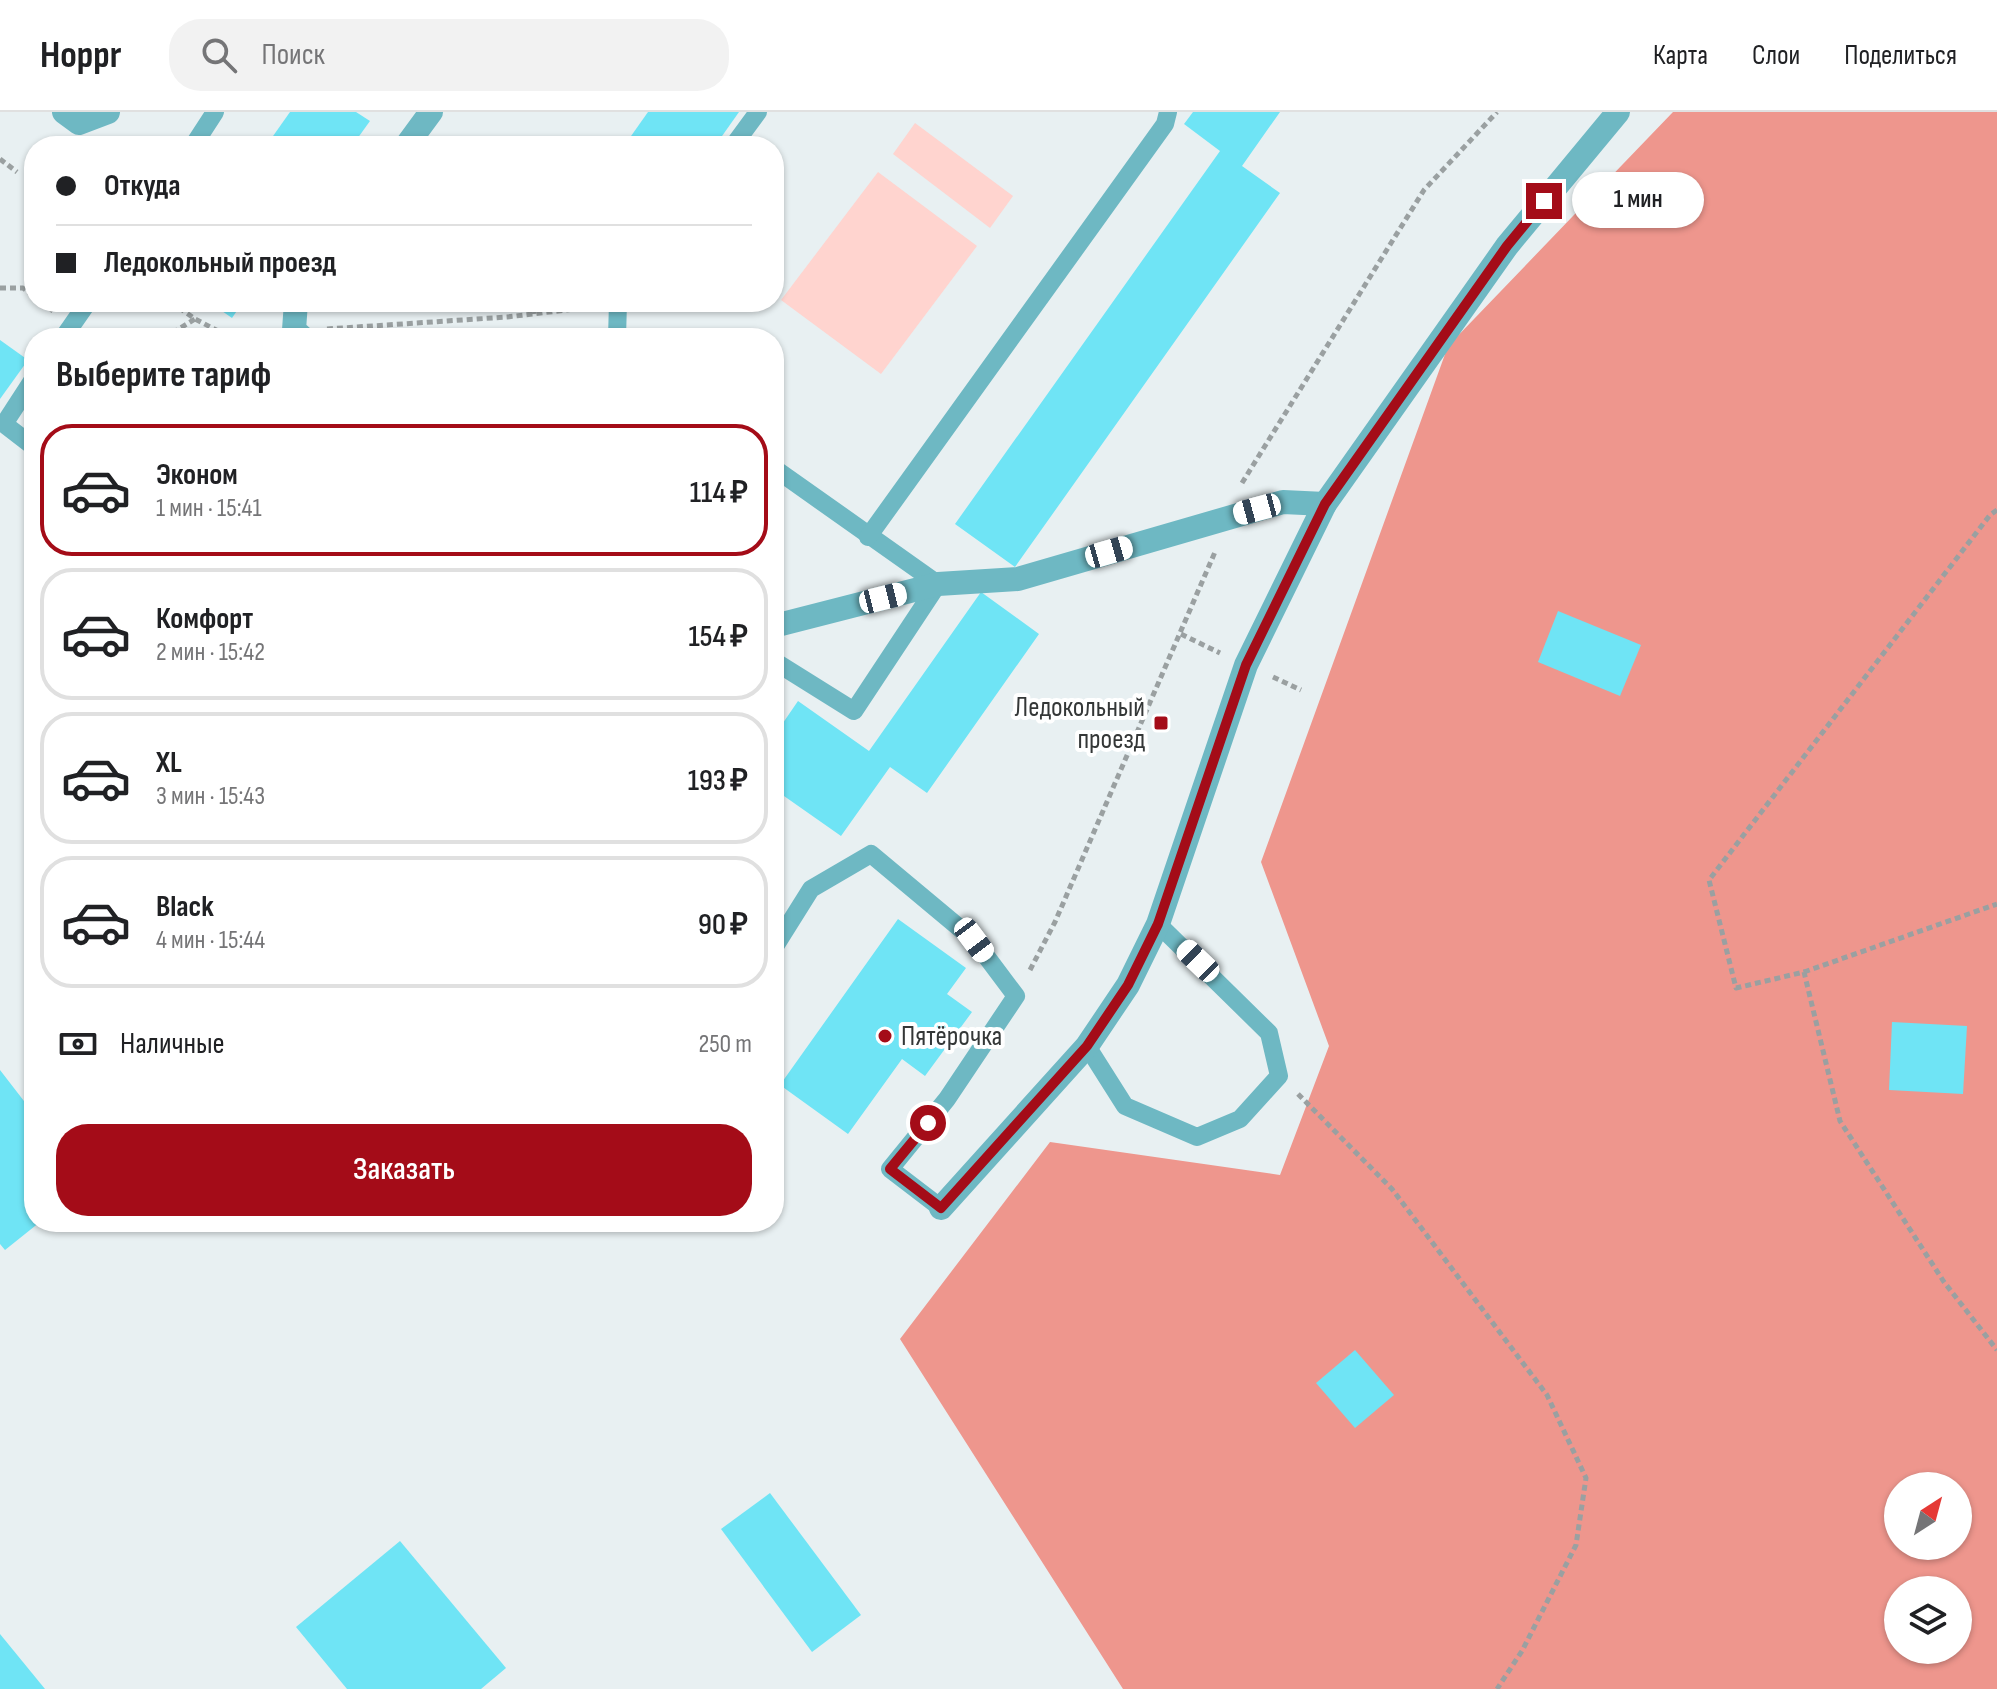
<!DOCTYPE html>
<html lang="ru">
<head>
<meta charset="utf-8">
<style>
  :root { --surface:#fff; --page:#f2f2f2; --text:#202124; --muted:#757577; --line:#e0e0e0; --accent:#a40c18 }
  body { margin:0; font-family:"Sofia Sans Condensed",sans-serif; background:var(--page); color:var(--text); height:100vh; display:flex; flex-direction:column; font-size:30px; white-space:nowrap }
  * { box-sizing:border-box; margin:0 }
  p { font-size:26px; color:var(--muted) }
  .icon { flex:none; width:44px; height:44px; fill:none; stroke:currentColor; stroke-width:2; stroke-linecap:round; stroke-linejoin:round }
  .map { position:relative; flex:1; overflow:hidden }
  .sheet { position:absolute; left:24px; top:216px; width:760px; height:904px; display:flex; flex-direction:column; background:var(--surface); border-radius:32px; box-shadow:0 2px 6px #0004 }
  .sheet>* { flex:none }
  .guide { position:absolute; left:24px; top:24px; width:760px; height:176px; border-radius:32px; box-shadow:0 2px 6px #0004; display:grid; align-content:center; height:176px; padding:0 32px; background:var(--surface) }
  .needle { width:52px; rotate:36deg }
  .tools { position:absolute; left:1884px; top:1360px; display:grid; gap:16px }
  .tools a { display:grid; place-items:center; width:88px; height:88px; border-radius:50%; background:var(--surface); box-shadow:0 2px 6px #0004; font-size:40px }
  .end { position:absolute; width:36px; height:36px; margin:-18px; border:10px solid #a40c18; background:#fff; box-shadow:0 0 0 4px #fff }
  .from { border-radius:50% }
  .bubble { position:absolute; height:56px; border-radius:28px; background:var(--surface); box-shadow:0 2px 6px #0004; font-size:26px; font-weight:600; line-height:56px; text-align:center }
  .car { position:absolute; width:24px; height:48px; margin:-24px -12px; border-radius:10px; box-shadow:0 0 6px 2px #0007; background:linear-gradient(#fff 24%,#345 0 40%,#fff 0 76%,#345 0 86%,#fff 0) }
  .guide b { display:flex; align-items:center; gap:28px; height:76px; font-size:30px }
  .guide b+b { border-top:2px solid var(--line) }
  .guide i { width:20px; height:20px; background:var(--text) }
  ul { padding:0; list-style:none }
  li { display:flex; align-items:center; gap:24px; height:132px; margin:0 16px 12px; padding:0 16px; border:4px solid var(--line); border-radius:32px }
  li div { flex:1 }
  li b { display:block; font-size:30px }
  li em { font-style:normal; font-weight:600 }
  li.current { border-color:var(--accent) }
  li>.icon { width:72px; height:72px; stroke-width:1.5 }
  h2 { padding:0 32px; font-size:36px; line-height:96px }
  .pay { display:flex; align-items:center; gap:20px; height:88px; padding:0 32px; font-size:30px }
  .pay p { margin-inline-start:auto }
  .primary-button { display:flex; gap:16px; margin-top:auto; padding:16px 32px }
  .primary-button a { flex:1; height:92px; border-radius:32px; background:var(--accent); color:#fff; font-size:32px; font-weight:600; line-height:92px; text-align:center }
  header { display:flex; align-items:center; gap:48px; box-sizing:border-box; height:112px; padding:0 40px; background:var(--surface); border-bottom:2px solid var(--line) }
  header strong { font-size:38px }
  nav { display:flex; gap:44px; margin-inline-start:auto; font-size:28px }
  .search { width:560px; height:72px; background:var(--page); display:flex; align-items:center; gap:20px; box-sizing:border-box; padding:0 28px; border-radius:32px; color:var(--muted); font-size:30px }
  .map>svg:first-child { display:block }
</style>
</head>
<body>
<header>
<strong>Hoppr</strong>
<div class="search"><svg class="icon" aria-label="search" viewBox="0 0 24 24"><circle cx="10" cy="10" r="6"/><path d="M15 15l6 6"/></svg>Поиск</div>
<nav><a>Карта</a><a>Слои</a><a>Поделиться</a></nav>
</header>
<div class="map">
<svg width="1997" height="1577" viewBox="0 0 1997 1577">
  <rect width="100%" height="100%" fill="#e8f0f2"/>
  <!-- green -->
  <g fill="#ffd4cf">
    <path d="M 915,11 L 1013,84 L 990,116 L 893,42 Z"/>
    <path d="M 878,60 L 977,134 L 881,262 L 781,188 Z"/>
  </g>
  <!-- forest -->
  <path fill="#ee968d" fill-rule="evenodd" d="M 1673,0 L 1997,0 L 1997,1577 L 1123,1577 L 900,1227 L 1050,1030 L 1280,1063 L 1329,934 L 1261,750 L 1448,234 ZM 1898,1374 L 1958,1374 L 1958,1434 L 1898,1434 ZM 1898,1478 L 1958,1478 L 1958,1538 L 1898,1538 Z"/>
  <!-- building -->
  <g fill="#6fe4f5">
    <path d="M 290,0 L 356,0 L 370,9 L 352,34 L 266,34 Z"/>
    <path d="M 648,0 L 739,0 L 715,34 L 624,34 Z"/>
    <path d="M 1193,0 L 1280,0 L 1242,54 L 1280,81 L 1015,455 L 955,412 L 1220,39 L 1184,12 Z"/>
    <path d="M 209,190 L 243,190 L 232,206 Z"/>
    <path d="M 0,228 L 28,248 L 0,287 Z"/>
    <path d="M 981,480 L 1039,522 L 927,681 L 890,655 L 841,724 L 774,677 L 774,624 L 798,589 L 869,639 Z"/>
    <path d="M 1558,499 L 1641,533 L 1620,584 L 1538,550 Z"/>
    <path d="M 898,807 L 966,856 L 947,882 L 972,900 L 925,964 L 902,947 L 848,1022 L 780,973 Z"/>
    <path d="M 1892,910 L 1967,914 L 1963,982 L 1889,978 Z"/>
    <path d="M 0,958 L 34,1002 L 34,1110 L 40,1110 L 5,1138 L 0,1132 Z"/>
    <path d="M 1355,1238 L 1394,1283 L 1355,1316 L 1316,1271 Z"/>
    <path d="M 770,1381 L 861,1503 L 812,1540 L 721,1417 Z"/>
    <path d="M 400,1429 L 506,1556 L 481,1577 L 347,1577 L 296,1515 Z"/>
    <path d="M 0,1522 L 45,1577 L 0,1577 Z"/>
  </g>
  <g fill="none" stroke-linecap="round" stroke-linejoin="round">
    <!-- path -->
    <g stroke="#9aa0a1" stroke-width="5" stroke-dasharray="6 4" stroke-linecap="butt">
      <path d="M 0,47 L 17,60"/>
      <path d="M 0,176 L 23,176 L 34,184"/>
      <path d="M 42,190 L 53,199"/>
      <path d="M 171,190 L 195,207 L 222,221 L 265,219"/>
      <path d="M 533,190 L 534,202"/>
      <path d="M 327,217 L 507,205 L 592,195"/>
      <path d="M 164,226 L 195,207"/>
      <path d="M 1242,371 L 1424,78 L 1497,0"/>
      <path d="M 1997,398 L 1990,403 L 1709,768 L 1736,876 L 1804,860 L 1840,1009 L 1944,1170 L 1997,1238"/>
      <path d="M 1181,522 L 1220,541"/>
      <path d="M 1273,565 L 1301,578"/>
      <path d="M 1030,858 L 1055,810 L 1215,440"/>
      <path d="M 1804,860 L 1997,792"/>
      <path d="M 1298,982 L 1392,1077 L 1547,1283 L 1586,1366 L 1576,1433 L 1522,1539 L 1497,1577"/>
    </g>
    <!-- lane -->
    <g stroke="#6eb8c3" stroke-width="18">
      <path d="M 193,34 L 215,0"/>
      <path d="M 733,34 L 758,0"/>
      <path d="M 63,226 L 88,190"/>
      <path d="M 617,226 L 618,190"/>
      <path d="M 34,266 L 4,312 L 34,335"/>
      <path d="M 774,356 L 938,472 L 854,599 L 774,549"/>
      <path d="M 868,425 L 1165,12 L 1168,0"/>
      <path d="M 774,836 L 811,777 L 871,742 L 974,828 L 1016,884 L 947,987 L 890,1057 L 941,1096"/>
      <path d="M 1087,934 L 1125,994 L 1197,1025 L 1240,1007 L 1279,964 L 1269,921 L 1158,812"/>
    </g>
    <!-- street -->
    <g stroke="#6eb8c3" stroke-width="24">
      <path d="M 64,0 L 79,11 L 108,0"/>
      <path d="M 406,34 L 431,0"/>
      <path d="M 296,190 L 294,218 L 303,226"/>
      <path d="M 774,514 L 938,472 L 1018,467 L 1283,390 L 1325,392"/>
      <path d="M 941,1096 L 1087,934 L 1128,873 L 1158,812 L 1246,553 L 1325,392 L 1507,134 L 1618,0"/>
    </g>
  </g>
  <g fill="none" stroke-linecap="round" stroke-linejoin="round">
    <!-- route -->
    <path stroke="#a40c18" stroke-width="10" d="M 928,1011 L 890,1057 L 941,1096 L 1087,934 L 1128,873 L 1158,812 L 1246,553 L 1325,392 L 1507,134 L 1544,89"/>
  </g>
  <!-- markers -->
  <g fill="#a40c18" stroke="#fff" stroke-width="3">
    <rect x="1153" y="603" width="16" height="16" rx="4"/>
    <circle cx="885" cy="924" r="8"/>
  </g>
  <g text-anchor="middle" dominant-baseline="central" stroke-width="8" stroke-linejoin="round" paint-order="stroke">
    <!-- poi labels -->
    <g font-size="28" fill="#343737" stroke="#fff" text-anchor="end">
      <text x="1145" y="595">Ледокольный<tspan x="1145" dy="32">проезд</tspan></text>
      <text x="901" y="924" text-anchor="start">Пятёрочка</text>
    </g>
  </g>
</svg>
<div class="tools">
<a><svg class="needle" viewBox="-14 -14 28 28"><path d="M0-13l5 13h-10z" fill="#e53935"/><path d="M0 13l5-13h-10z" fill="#757577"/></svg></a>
<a><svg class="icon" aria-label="layers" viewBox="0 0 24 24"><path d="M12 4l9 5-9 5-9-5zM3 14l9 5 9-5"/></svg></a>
</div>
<i class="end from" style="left:928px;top:1011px"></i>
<i class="end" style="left:1544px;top:89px"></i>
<div class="bubble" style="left:1572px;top:60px;width:132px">1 мин</div>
<i class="car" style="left:1257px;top:397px;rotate:255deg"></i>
<i class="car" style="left:1109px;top:440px;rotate:74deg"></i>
<i class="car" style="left:883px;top:486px;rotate:76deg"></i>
<i class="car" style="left:974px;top:828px;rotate:143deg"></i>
<i class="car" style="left:1198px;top:849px;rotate:314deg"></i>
<div class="guide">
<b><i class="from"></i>Откуда</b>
<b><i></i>Ледокольный проезд</b>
</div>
<section class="sheet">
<h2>Выберите тариф</h2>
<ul>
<li class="current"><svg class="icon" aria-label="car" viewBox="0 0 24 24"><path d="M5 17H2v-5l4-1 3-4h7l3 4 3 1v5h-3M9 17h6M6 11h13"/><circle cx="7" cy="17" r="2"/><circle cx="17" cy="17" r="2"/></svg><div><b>Эконом</b><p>1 мин · 15:41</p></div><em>114 ₽</em></li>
<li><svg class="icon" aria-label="car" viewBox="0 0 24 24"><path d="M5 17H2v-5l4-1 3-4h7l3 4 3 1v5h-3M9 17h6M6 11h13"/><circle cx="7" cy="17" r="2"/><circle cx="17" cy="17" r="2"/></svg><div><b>Комфорт</b><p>2 мин · 15:42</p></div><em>154 ₽</em></li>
<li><svg class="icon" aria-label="car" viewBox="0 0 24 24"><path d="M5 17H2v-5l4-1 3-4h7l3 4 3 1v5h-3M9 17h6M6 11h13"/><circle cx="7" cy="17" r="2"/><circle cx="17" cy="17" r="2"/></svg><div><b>XL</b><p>3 мин · 15:43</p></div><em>193 ₽</em></li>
<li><svg class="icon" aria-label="car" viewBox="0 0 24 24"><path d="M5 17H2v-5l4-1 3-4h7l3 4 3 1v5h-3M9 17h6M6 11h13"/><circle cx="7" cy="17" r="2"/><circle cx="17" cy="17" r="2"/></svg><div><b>Black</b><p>4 мин · 15:44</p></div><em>90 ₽</em></li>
</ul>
<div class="pay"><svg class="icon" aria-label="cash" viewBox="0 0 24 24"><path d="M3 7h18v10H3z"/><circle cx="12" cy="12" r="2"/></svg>Наличные<p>250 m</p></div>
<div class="primary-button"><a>Заказать</a></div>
</section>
</div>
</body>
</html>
